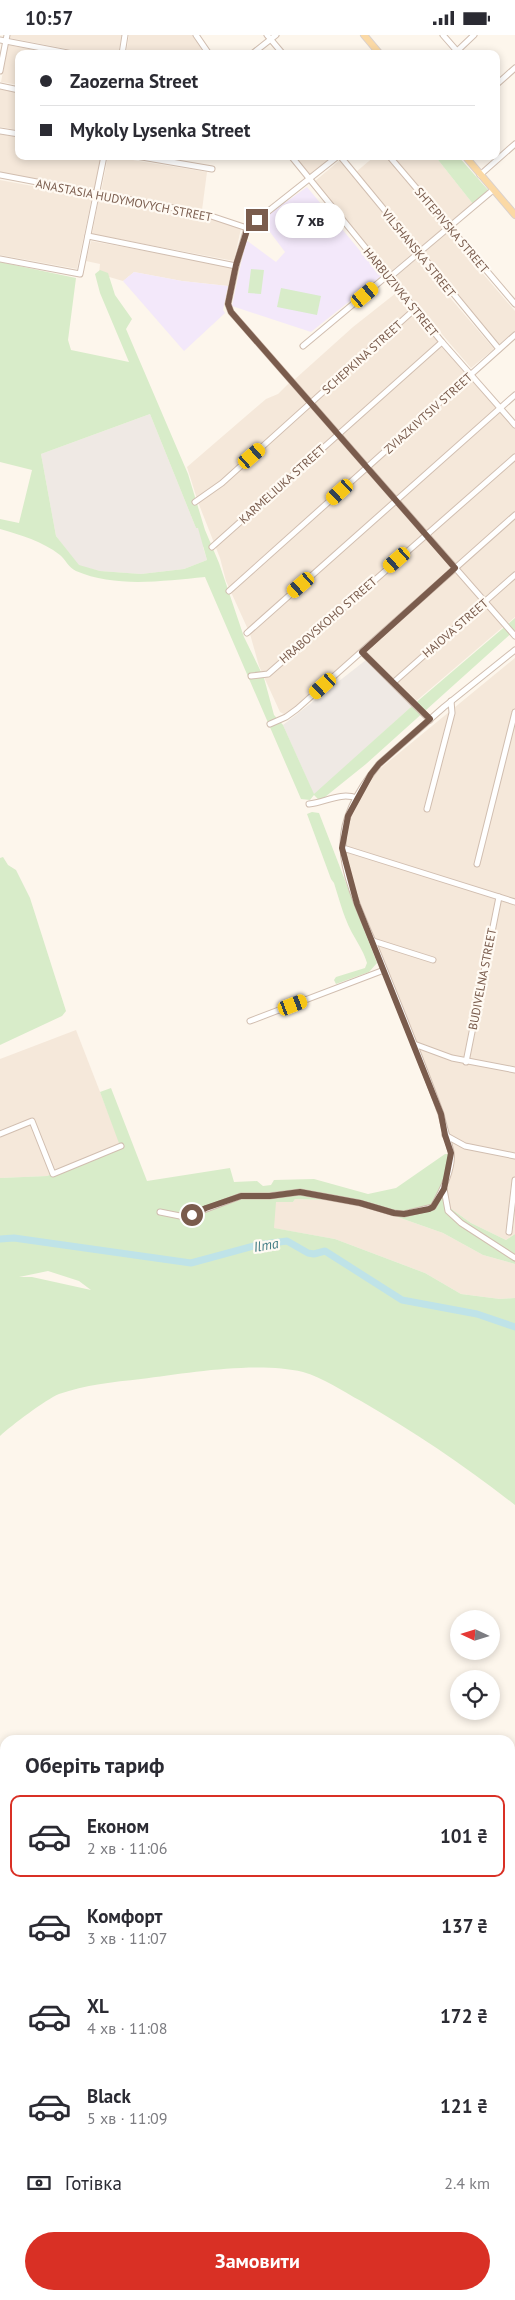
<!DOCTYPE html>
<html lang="uk">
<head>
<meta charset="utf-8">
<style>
  :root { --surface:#fff; --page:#f2f2f3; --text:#2b2b33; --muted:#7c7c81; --line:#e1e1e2; --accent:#d93025 }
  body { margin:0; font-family:"PT Sans",sans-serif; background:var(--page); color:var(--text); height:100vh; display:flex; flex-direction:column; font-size:19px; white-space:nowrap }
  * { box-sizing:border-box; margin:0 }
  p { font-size:16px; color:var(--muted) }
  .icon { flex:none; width:28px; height:28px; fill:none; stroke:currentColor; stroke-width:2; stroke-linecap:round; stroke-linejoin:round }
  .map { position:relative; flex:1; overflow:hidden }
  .details { position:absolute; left:0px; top:1700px; width:515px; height:565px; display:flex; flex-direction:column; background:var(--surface); border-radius:15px 15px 0 0; box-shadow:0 2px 8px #0003 }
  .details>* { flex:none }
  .hud { position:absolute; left:15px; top:15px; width:485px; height:110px; border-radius:10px; box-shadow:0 2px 8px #0003; display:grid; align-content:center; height:110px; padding:0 25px; background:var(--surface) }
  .needle { width:32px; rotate:274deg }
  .tools { position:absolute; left:450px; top:1575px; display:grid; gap:10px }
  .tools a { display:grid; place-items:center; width:50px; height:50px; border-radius:50%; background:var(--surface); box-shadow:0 2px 8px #0003; font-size:25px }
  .end { position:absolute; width:22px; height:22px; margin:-11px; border:6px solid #7a5c4d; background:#fff; box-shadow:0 0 0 2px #fff }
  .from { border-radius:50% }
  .bubble { position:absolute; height:35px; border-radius:18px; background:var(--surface); box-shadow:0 2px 8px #0003; font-size:16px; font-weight:700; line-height:35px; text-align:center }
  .car { position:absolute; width:15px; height:30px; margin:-15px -8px; border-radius:6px; box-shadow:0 0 4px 1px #0007; background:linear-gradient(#f5c518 24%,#345 0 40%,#f5c518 0 76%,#345 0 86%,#f5c518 0) }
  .hud b { display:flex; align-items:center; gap:18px; height:48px; font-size:19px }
  .hud b+b { border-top:1px solid var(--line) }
  .hud i { width:12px; height:12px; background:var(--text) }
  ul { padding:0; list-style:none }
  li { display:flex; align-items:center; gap:15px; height:82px; margin:0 10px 8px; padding:0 15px; border:2px solid transparent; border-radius:10px }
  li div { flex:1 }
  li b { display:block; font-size:19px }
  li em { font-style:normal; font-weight:700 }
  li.active { border-color:var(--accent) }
  li>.icon { width:45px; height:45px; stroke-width:1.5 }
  h2 { padding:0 25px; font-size:22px; line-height:60px }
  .pay { display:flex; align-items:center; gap:12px; height:55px; padding:0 25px; font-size:19px }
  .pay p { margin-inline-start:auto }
  .button { display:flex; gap:10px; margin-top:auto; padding:10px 25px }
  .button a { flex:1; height:58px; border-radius:30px; background:var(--accent); color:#fff; font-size:20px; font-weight:700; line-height:58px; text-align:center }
  .status { display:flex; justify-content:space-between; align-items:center; height:35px; padding:0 25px; background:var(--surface); direction:ltr }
  .status svg { height:14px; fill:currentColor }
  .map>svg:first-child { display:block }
</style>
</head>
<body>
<div class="status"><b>10:57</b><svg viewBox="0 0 49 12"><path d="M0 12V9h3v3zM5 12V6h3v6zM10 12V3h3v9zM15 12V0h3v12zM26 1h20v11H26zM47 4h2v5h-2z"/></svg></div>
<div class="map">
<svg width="515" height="2265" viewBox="0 0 515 2265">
  <rect width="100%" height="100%" fill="#fdf6ec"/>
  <!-- residential -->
  <g fill="#f5e8da">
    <path d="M 10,0 L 122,0 L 118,19 L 93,19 L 10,3 Z"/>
    <path d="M 129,0 L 192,0 L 205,19 L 126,19 Z"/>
    <path d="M 8,10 L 56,19 L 19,19 L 19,50 L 1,47 Z"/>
    <path d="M 0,54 L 19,57 L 19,95 L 0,92 Z"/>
    <path d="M 0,99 L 19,102 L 19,121 L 101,121 L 95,156 L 0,137 Z"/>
    <path d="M 108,121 L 207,137 L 202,175 L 101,157 Z"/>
    <path d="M 295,121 L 333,121 L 309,141 Z"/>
    <path d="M 375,121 L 386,121 L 446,191 L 418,214 L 356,137 Z"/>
    <path d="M 393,121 L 435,121 L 473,169 L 449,189 Z"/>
    <path d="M 340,125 L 414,217 L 390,237 L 314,147 Z"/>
    <path d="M 0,145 L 92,162 L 77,234 L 0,220 Z"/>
    <path d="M 99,163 L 215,184 L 241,193 L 234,226 L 92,199 Z"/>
    <path d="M 448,198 L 515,276 L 515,297 L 498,310 L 422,219 Z"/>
    <path d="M 91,206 L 233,232 L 228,251 L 182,246 L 134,237 L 123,246 L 99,239 L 100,229 L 86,226 Z"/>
    <path d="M 417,224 L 494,314 L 471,333 L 394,243 Z"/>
    <path d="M 396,258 L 515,394 L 515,582 L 506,590 L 294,345 L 353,292 Z"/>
    <path d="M 290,347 L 504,591 L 415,667 L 361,614 L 286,680 L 280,677 L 259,631 L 250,599 L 226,546 L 220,523 L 198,467 L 187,432 L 266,364 L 278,359 Z"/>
    <path d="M 515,623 L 515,1199 L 506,1205 L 471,1188 L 450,1173 L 446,1156 L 454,1119 L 443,1076 L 352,854 L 343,813 L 346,788 L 371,741 Z"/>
    <path d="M 76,995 L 121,1111 L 47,1141 L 0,1143 L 0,1024 Z"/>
    <path d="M 295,1164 L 333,1165 L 372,1173 L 443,1198 L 483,1220 L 515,1229 L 515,1263 L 500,1264 L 461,1259 L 425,1238 L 335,1204 L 273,1193 L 275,1167 L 293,1167 Z"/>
  </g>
  <!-- industrial -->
  <g fill="#efe9e4">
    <path d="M 150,379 L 196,493 L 198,492 L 205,510 L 203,512 L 207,525 L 184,534 L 141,539 L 100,536 L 79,531 L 56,501 L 41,419 Z"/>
    <path d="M 366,625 L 412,671 L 314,760 L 283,690 Z"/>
  </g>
  <!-- education -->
  <g fill="#f3e8fa">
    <path d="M 307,152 L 381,241 L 311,297 L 232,271 L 246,205 L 276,227 L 285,217 L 261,185 Z"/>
    <path d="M 134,237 L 182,246 L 228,251 L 223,275 L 225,278 L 184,316 L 123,246 Z"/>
  </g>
  <!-- green -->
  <g fill="#d8ecc9" fill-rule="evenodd">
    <path d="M 435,121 L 458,121 L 488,155 L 473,169 Z"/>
    <path d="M 0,227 L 76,243 L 68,305 L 71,315 L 129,327 L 100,258 L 95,239 L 100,235 L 108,238 L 115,260 L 132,284 L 126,294 L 188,439 L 205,495 L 219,528 L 244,602 L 264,643 L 274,680 L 283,690 L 314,759 L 412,671 L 515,583 L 515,595 L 366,729 L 320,766 L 314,760 L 310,765 L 301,764 L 205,542 C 163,546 115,553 76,536 C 69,533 65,524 60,520 C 42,506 21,500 0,494 L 0,484 L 19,488 L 32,435 L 0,427 ZM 150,379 L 196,493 L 198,493 L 207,525 L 184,534 L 141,539 L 100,536 L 79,530 L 56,501 L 41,419 Z"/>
    <path d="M 251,234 L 264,235 L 261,259 L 248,258 Z"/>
    <path d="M 281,253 L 321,261 L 317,280 L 277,272 Z"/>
    <path d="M 312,777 L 319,778 L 377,928 L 369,937 L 336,949 L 334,945 L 336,942 L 365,933 L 367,928 C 364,918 360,912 355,903 C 345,887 340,867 334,848 L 331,844 L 307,779 Z"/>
    <path d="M 3,822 L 8,830 L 16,835 L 30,863 L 66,976 L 62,981 L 0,1010 L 0,823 Z"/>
    <path d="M 111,1053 L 147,1146 L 230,1133 L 234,1147 L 257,1146 L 263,1151 L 271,1150 L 274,1145 L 314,1144 L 368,1159 L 396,1153 L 445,1119 L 454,1119 L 446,1156 L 450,1173 L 471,1188 L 506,1205 L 515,1199 L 515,1229 L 483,1220 L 443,1198 L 372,1173 L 333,1165 L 295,1164 L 293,1167 L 276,1167 L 274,1193 L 335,1204 L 425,1238 L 461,1259 L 500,1264 L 515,1263 L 515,1470 C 466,1432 415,1397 361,1366 C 342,1356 324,1343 303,1337 C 257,1326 188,1338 141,1344 C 113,1347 85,1350 59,1359 C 45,1365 12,1390 0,1401 L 0,1143 L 47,1141 L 120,1111 L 100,1057 ZM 48,1236 L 79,1246 L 91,1255 L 32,1242 L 19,1242 Z"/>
    <path d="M 515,1901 L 515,2005 L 510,2006 L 510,1910 Z"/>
  </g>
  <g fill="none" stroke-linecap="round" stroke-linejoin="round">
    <!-- river -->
    <path stroke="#bfe3e8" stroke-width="7" d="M 0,1204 L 14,1203 L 191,1228 L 257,1210 L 287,1206 L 308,1218 L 314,1219 L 325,1216 L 402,1265 L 477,1279 L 515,1292"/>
    <defs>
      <g id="minor">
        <path d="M 196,0 L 209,19"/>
        <path d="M 267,0 L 283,19"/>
        <path d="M 443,0 L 457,16"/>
        <path d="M 0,5 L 73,19"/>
        <path d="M 122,19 L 125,0"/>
        <path d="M 252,19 L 276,0"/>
        <path d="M 454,19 L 474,0"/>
        <path d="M 0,36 L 7,0"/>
        <path d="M 496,50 L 515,33"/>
        <path d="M 0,51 L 19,55"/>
        <path d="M 0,96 L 19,99"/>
        <path d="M 136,121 L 212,134"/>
        <path d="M 291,121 L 442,307 L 515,390"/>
        <path d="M 338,121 L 247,193 L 236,231 L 228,269 L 231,277 L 515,601"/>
        <path d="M 340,121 L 499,314"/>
        <path d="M 389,121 L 515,269"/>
        <path d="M 0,140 L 205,179 L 247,193"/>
        <path d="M 480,140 L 515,109"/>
        <path d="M 88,201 L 236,231"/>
        <path d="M 0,224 L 80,239 L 104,121"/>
        <path d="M 390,242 L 493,155"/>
        <path d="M 303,311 L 388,240"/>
        <path d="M 195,467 L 222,448 L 415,274"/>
        <path d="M 212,512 L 442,307"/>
        <path d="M 229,556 L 515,300"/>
        <path d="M 247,598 L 515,360"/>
        <path d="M 362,617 L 430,685"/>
        <path d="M 251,641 L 268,639 L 515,422"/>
        <path d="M 394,647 L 515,540"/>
        <path d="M 270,689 L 286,682 L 297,674 L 515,480"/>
        <path d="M 309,769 C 326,767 340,757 357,763"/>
        <path d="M 427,774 L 452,678 L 451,666"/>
        <path d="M 343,813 L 515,867"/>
        <path d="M 477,829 L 515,677"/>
        <path d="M 373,906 L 433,925"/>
        <path d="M 250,986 L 384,935"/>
        <path d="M 414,1009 L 452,1023 L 515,1035"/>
        <path d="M 466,1027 L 499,862"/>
        <path d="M 0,1099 L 32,1086 L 53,1139 L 121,1111"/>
        <path d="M 445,1100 L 465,1111 L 515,1121"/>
        <path d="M 444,1154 L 448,1176 L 461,1188 L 515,1223"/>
        <path d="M 160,1177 L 185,1182 L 241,1161 L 269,1161 L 300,1157 L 360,1168 L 394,1178 L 404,1179 L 433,1172 C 441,1158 454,1134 451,1117 C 448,1104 444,1092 441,1079 C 421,1024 399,970 377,916 C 365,887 343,843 343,811 C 342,781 361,751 379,729 L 444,672 L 515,615"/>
        <path d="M 509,1197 L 515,1145"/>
        <path d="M 0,1930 L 5,1931"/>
        <path d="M 510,2101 L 515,2103"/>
      </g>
      <g id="major">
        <path d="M 364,0 L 380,19"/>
        <path d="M 465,121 L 515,180"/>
      </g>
    </defs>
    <!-- minor casing -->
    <use href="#minor" stroke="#d1beb0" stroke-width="7"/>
    <!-- major casing -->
    <use href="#major" stroke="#dad1cd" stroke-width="8"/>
    <!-- minor -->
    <use href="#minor" stroke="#fff" stroke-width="5"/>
    <!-- major -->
    <use href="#major" stroke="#fbd9a5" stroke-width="6"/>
  </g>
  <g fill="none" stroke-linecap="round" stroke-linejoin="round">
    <!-- route -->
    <path stroke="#7a5c4d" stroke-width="6" d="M 192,1180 L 206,1173 L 241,1161 L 270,1161 L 300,1157 L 360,1168 L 394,1178 L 404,1179 L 429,1174 L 433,1172 L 444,1154 L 451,1118 L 445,1100 L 441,1079 L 357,869 L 342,813 L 348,781 L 371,739 L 379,729 L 430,684 L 362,617 L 455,533 L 231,277 L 228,269 L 236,230 L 248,192 L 257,185"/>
  </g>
  <g text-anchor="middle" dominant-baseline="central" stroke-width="4.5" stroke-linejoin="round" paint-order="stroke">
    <!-- street labels -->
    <g font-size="12" fill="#7a5c4d" stroke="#fffaf3">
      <text transform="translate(124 165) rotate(11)">ANASTASIA HUDYMOVYCH STREET</text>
      <text transform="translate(452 195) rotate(50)">SHTEPIVSKA STREET</text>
      <text transform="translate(419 218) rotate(51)">VILSHANSKA STREET</text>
      <text transform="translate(401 257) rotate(51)">HARBUZIVKA STREET</text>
      <text transform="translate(362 322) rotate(-42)">SCHEPKINA STREET</text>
      <text transform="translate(428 378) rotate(-42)">ZVIAZKIVTSIV STREET</text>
      <text transform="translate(282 449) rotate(-42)">KARMELIUKA STREET</text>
      <text transform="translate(328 585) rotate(-41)">HRABOVSKOHO STREET</text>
      <text transform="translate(455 593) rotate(-41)">HAIOVA STREET</text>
      <text transform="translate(482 944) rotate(-79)">BUDIVELNA STREET</text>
    </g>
    <!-- water labels -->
    <g font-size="14" font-style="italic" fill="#437c86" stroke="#fffaf3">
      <text transform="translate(266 1210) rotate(-10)">Ilma</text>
    </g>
  </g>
</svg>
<div class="tools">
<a><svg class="needle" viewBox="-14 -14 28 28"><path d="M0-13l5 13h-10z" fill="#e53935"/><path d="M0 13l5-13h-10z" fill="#7c7c81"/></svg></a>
<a><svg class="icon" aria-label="locate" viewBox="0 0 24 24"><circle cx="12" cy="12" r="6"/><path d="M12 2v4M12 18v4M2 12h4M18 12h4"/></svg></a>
</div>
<i class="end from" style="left:192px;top:1180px"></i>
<i class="end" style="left:257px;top:185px"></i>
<div class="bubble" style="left:275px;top:168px;width:70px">7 хв</div>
<i class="car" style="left:365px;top:260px;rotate:50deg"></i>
<i class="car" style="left:252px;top:421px;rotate:49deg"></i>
<i class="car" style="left:340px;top:457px;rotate:228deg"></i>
<i class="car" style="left:397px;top:525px;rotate:229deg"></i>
<i class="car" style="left:301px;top:550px;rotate:229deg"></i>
<i class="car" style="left:323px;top:651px;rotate:228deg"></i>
<i class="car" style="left:293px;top:970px;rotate:69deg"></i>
<div class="hud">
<b><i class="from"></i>Zaozerna Street</b>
<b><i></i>Mykoly Lysenka Street</b>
</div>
<section class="details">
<h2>Оберіть тариф</h2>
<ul>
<li class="active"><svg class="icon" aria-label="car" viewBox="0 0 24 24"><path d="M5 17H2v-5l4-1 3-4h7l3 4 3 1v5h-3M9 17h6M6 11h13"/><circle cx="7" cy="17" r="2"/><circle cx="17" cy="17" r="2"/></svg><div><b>Економ</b><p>2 хв · 11:06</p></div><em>101 ₴</em></li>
<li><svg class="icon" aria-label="car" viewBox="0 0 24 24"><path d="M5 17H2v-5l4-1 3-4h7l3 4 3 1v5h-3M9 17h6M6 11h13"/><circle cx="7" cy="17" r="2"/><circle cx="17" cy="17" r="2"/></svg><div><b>Комфорт</b><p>3 хв · 11:07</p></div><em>137 ₴</em></li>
<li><svg class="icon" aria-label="car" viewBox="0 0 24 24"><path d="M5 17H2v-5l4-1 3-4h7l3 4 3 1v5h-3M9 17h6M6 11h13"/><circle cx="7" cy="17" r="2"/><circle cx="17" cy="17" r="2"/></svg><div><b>XL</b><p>4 хв · 11:08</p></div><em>172 ₴</em></li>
<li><svg class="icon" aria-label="car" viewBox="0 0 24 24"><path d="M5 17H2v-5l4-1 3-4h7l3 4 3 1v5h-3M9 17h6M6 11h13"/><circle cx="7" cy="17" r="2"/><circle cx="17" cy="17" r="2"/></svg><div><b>Black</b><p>5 хв · 11:09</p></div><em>121 ₴</em></li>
</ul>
<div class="pay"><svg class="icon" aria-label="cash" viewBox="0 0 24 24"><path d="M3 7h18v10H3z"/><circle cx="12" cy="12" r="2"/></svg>Готівка<p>2.4 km</p></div>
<div class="button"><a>Замовити</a></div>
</section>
</div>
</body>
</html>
